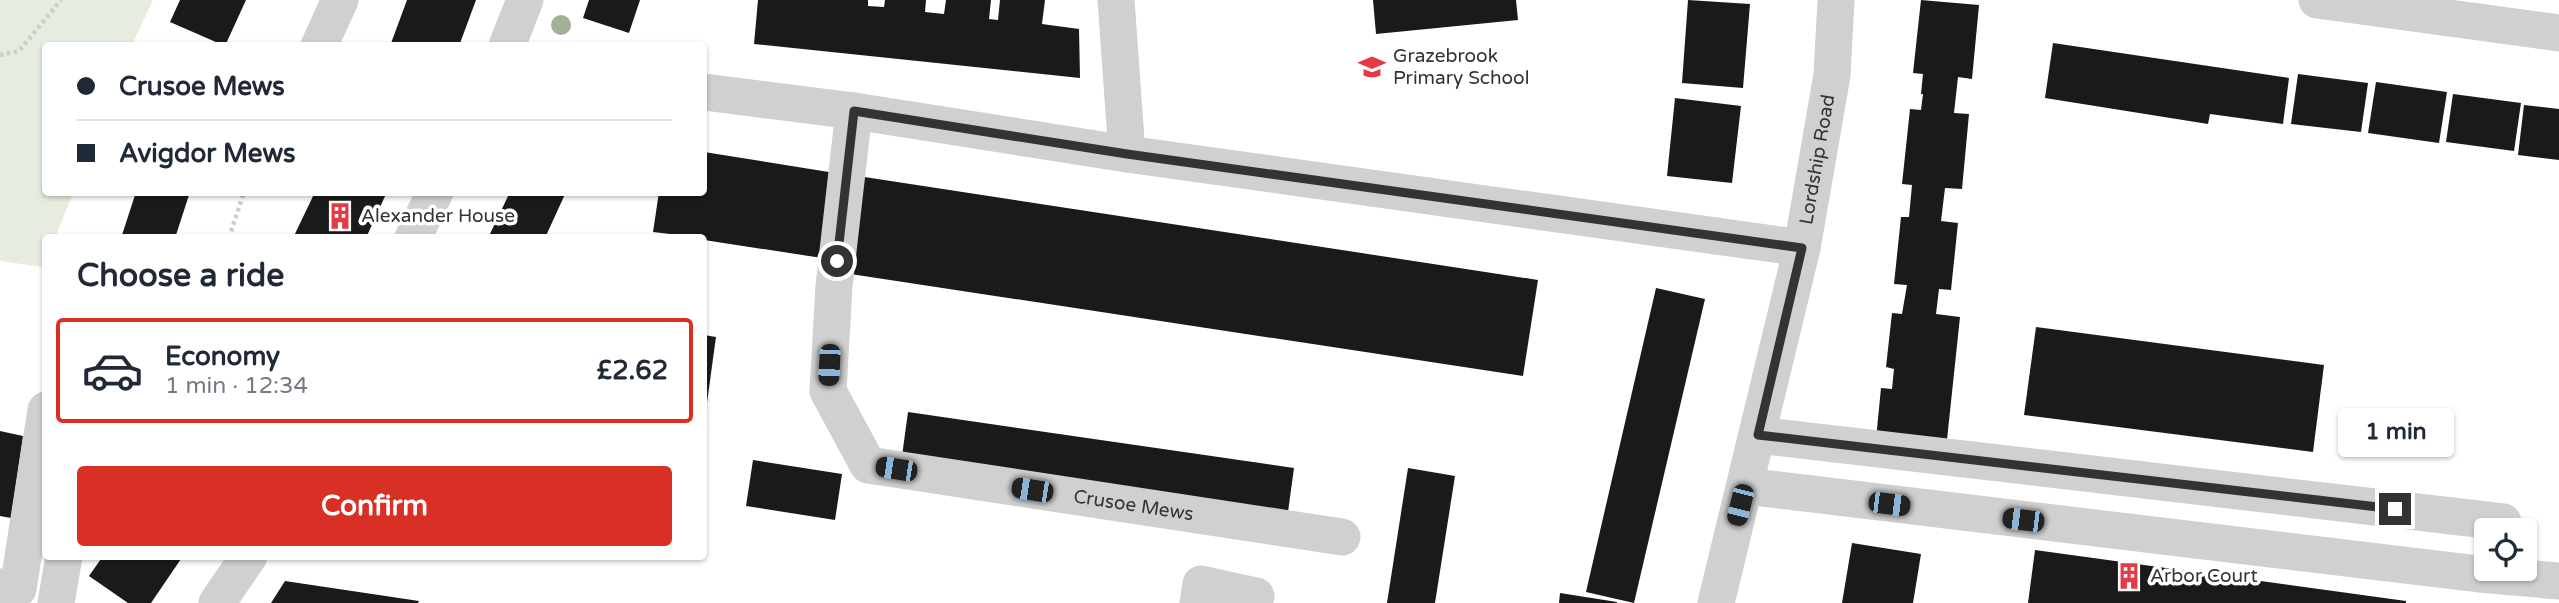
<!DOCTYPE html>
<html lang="en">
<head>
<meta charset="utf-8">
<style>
  :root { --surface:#fff; --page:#f2f2f3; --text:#1f2937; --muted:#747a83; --line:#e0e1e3; --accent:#d93025 }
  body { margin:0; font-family:"Varela Round",sans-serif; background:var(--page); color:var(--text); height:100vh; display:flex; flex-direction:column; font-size:26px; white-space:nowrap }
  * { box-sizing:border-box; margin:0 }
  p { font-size:23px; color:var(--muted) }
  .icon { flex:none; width:38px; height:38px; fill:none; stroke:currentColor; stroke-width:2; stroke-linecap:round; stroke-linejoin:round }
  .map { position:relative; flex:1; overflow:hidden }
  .details { position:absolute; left:42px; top:234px; width:665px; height:326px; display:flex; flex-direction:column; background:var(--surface); border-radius:7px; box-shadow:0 2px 5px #0004 }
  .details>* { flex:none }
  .hud { position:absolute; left:42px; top:42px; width:665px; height:154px; border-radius:7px; box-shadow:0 2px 5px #0004; display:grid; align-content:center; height:154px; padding:0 35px; background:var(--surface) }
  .buttons { position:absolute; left:2474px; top:518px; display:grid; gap:14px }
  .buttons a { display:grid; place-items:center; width:63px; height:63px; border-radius:7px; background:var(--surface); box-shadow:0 2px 5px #0004; font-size:35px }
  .end { position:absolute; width:32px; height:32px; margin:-16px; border:9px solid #333; background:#fff; box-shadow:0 0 0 4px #fff }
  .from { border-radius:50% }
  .bubble { position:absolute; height:49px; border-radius:7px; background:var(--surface); box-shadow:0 2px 5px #0004; font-size:23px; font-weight:700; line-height:49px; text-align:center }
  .car { position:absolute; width:21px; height:42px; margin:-21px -10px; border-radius:9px; box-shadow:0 0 5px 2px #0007; background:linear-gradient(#222 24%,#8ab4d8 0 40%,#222 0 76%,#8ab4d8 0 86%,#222 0) }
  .hud b { display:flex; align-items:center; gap:24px; height:66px; font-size:26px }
  .hud b+b { border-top:2px solid var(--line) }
  .hud i { width:18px; height:18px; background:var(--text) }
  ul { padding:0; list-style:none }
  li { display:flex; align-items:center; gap:21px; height:105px; margin:0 14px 10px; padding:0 21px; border:4px solid transparent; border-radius:7px }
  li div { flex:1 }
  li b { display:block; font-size:26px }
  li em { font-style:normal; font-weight:700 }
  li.on { border-color:var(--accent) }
  li>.icon { width:63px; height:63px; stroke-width:1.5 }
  h2 { padding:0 35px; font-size:32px; line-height:84px }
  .primary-button { display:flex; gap:14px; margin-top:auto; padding:14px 35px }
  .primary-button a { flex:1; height:80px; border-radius:7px; background:var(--accent); color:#fff; font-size:28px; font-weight:700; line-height:80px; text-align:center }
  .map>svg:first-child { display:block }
</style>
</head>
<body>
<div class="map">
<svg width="2559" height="603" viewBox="0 0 2559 603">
  <rect width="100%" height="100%" fill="#fff"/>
  <!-- green -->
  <path fill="#e6ecdf" d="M 0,0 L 153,0 L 132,45 L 46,46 L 46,192 L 73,193 L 55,238 L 46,238 L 45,261 L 43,267 L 0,261 Z"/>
  <!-- building -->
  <g fill="#1a1a1a">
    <path d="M 180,0 L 246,0 L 225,46 L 170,22 Z"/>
    <path d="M 407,0 L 476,0 L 459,46 L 390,46 Z"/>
    <path d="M 589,0 L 640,0 L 629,33 L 583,18 Z"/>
    <path d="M 758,0 L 868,0 L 868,6 L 884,7 L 885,0 L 926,0 L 925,12 L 944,14 L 946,0 L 991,0 L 989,19 L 998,20 L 1000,0 L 1045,0 L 1042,24 L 1079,29 L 1080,78 L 754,44 Z"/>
    <path d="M 1373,0 L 1516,0 L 1518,20 L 1376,34 Z"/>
    <path d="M 1688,0 L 1750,4 L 1743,88 L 1682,83 Z"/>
    <path d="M 1921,0 L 1979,5 L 1972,79 L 1958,77 L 1954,113 L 1969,114 L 1962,189 L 1945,188 L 1941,221 L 1958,223 L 1951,290 L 1939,289 L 1936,314 L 1960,317 L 1946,449 L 1876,439 L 1881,388 L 1892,389 L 1894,369 L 1886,367 L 1892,313 L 1902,314 L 1907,285 L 1894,284 L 1901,217 L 1909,217 L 1912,185 L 1902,184 L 1910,109 L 1921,110 L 1923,94 L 1921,94 L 1923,74 L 1913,73 Z"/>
    <path d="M 2053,43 L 2289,78 L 2283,124 L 2210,114 L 2208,124 L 2045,98 Z"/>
    <path d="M 2298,74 L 2368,83 L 2361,132 L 2291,124 Z"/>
    <path d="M 2376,82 L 2447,92 L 2439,143 L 2368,133 Z"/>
    <path d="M 2453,94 L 2521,103 L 2514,151 L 2446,142 Z"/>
    <path d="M 1675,98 L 1741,106 L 1732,183 L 1667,176 Z"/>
    <path d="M 2524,105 L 2559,109 L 2559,160 L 2518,155 Z"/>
    <path d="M 704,152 L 835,173 L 822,258 L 704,240 L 704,238 L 653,232 L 659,192 L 704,192 Z"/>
    <path d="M 858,176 L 1538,280 L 1523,376 L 844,273 Z"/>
    <path d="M 136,192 L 190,192 L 175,238 L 121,238 Z"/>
    <path d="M 315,192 L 382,192 L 386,194 L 366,238 L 293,238 Z"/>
    <path d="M 510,192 L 566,192 L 545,238 L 488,238 Z"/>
    <path d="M 1656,288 L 1705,299 L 1634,603 L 1586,592 Z"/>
    <path d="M 2036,327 L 2324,365 L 2313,452 L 2024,415 Z"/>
    <path d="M 704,335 L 716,337 L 705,417 L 704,417 Z"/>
    <path d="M 908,412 L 1294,468 L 1288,512 L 902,456 Z"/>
    <path d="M 0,431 L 23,436 L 11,518 L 0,516 Z"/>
    <path d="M 753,460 L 842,474 L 835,520 L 746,506 Z"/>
    <path d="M 1408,468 L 1455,476 L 1435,603 L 1387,603 Z"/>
    <path d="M 1852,543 L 1921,554 L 1913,603 L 1842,603 Z"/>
    <path d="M 2035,550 L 2406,601 L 2406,603 L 2028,603 Z"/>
    <path d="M 103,556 L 183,556 L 151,603 L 128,603 L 89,576 Z"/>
    <path d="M 285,581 L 419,601 L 418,603 L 271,603 Z"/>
    <path d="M 1560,593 L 1617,602 L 1617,603 L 1559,603 Z"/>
  </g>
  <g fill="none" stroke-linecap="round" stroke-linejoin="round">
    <!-- path -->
    <g stroke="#cdcdcd" stroke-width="4.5" stroke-dasharray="3.5 3.5" stroke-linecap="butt">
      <path d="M 0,55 L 19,51 L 61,0"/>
      <path d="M 229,238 L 244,192"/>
    </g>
    <!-- minor -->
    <g stroke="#d0d0d0" stroke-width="37">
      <path d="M 1116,0 L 1127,154"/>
      <path d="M 2317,0 L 2559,33"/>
      <path d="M 319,46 L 340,0"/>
      <path d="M 507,46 L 525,0"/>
      <path d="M 704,92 L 854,111 L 1127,154 L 1802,248"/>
      <path id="s1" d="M 854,111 L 834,286 L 828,391 L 868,465 L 1342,537"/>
      <path d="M 413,238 L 435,192"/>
      <path d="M 1758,435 L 2503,522"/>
      <path d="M 1745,486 L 2479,574 L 2559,581"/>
      <path d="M 0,587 L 18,589 L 46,410"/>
      <path d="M 56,603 L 64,556"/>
      <path d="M 217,603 L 249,556"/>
      <path d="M 1198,603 L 1201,584 L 1256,596"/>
      <path id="s2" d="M 1716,603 L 1802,248 L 1832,75 L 1836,0"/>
    </g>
  </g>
  <!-- trees -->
  <circle fill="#a2b095" cx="561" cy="25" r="10"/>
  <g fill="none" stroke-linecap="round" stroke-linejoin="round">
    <!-- route -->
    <path stroke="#333" stroke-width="9" d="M 837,261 L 854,111 L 1127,154 L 1802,248 L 1758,435 L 2395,509"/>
  </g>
  <!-- icons -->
  <defs>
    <symbol id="school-bare" viewBox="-9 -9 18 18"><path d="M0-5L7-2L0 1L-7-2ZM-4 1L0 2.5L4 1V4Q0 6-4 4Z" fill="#e63946" stroke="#fff" stroke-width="2.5" paint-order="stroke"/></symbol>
    <symbol id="building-bare" viewBox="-9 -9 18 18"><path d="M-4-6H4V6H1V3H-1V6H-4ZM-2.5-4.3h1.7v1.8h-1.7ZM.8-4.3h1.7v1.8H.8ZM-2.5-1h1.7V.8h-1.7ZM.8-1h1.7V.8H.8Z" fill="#e63946" stroke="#fff" stroke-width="2.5" paint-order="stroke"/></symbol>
  </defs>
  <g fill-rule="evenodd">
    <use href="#school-bare" x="1353" y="48" width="38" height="38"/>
    <use href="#building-bare" x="321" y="197" width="38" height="38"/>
    <use href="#building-bare" x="2110" y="557" width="38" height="38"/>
  </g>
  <g text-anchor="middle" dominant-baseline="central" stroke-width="7" stroke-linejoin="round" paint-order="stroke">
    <!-- poi labels -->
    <g font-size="19" fill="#333" stroke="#fff" text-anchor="start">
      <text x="1393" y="56">Grazebrook<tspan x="1393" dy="22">Primary School</tspan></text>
      <text x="361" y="216">Alexander House</text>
      <text x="2150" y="576">Arbor Court</text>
    </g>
    <!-- street labels -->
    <g font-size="19" fill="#333" stroke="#fff">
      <text stroke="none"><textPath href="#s2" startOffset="455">Lordship Road</textPath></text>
      <text stroke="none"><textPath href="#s1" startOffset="634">Crusoe Mews</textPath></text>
    </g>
  </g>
</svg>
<div class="buttons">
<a><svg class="icon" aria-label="locate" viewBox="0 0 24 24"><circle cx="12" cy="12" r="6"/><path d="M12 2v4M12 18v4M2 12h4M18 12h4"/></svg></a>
</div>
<i class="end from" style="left:837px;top:261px"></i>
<i class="end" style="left:2395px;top:509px"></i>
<div class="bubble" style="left:2338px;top:408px;width:116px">1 min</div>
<i class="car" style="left:829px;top:365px;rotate:183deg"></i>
<i class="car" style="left:896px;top:469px;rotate:279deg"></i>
<i class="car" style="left:1032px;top:490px;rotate:279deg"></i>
<i class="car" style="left:1889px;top:504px;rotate:97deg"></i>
<i class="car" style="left:1740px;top:505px;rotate:194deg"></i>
<i class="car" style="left:2023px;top:520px;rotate:277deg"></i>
<div class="hud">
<b><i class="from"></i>Crusoe Mews</b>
<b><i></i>Avigdor Mews</b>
</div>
<section class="details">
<h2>Choose a ride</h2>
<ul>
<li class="on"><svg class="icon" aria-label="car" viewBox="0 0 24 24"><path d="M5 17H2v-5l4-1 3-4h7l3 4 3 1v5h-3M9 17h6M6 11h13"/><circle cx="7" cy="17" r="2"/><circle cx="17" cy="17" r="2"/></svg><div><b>Economy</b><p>1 min · 12:34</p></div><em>£2.62</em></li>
</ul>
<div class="primary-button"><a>Confirm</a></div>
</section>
</div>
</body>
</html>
